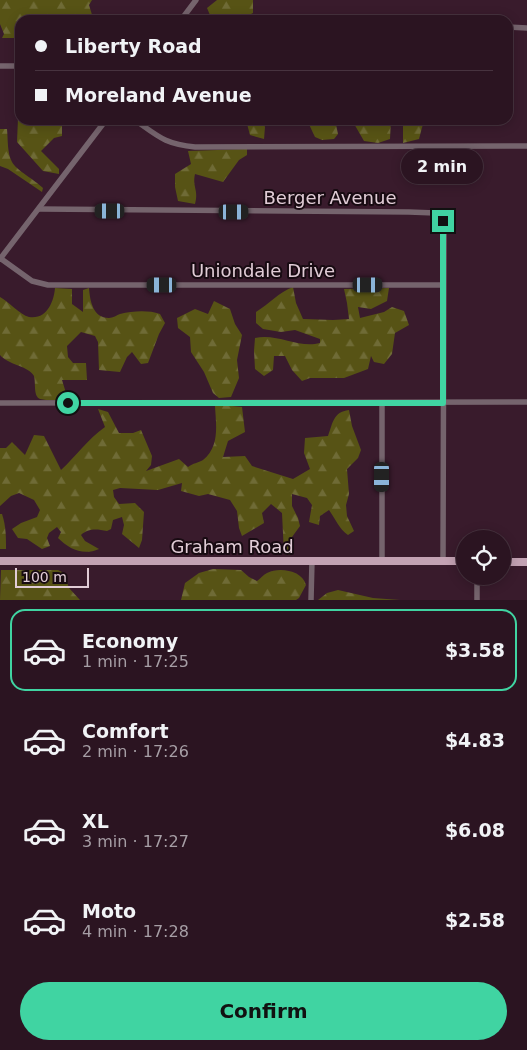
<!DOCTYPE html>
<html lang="en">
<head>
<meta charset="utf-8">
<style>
  :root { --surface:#2b1421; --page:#37212e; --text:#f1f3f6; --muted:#a69ea5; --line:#47333f; --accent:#40d4a2 }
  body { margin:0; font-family:"DejaVu Sans",sans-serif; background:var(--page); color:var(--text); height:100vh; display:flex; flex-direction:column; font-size:19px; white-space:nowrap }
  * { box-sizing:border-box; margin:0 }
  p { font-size:16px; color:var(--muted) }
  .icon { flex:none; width:28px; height:28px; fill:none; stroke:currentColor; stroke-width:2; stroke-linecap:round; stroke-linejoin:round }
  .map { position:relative; height:600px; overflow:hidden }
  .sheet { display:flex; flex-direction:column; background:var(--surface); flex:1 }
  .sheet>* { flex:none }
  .guide { position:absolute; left:15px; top:15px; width:498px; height:110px; border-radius:15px; box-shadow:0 2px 12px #0003,0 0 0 1px var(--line); display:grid; align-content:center; height:110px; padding:0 20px; background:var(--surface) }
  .buttons { position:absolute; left:456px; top:530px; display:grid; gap:10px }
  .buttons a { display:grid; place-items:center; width:55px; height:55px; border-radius:50%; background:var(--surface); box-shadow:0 2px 12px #0003,0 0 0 1px var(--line); font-size:25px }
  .scale { position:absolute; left:15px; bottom:12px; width:74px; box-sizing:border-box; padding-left:5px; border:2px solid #e1ccd6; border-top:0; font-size:14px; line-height:18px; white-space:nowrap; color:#e1ccd6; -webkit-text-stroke:4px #180b12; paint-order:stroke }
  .end { position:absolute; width:22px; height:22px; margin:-11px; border:6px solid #40d4a2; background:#111; box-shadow:0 0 0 2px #111 }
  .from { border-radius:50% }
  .bubble { position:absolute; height:35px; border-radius:18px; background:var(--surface); box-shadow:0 2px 12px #0003,0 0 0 1px var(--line); font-size:16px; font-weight:600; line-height:35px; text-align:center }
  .car { position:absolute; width:15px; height:30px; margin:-15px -8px; border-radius:6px; box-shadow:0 0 4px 1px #0007; background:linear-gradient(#222 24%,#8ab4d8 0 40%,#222 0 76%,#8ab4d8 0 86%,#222 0) }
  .guide b { display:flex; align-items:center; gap:18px; height:48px; font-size:19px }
  .guide b+b { border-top:1px solid var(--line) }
  .guide i { width:12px; height:12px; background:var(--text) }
  ul { padding:9px 0 0; list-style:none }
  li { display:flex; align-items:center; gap:15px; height:82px; margin:0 10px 8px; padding:0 10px; border:2px solid transparent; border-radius:15px }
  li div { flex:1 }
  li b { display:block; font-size:19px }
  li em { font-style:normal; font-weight:600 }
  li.selected { border-color:var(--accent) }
  li>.icon { width:45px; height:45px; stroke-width:1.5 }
  .primary-button { display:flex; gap:10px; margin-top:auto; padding:10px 20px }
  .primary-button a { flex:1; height:58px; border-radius:30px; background:var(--accent); color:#111; font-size:20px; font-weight:600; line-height:58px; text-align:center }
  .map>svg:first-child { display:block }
</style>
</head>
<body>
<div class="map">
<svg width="527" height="600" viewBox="0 0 527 600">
  <defs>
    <pattern id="forest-firs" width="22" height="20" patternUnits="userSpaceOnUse" patternTransform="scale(1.25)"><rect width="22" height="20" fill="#575315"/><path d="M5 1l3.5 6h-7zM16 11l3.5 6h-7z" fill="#6f6b36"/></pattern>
  </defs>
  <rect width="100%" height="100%" fill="#391b2c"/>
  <!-- forest -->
  <g fill="url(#forest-firs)">
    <path d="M 0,0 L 92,0 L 89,5 L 93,18 L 96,20 L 20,20 L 20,38 L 2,38 L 4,34 L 0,24 Z"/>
    <path d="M 217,0 L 253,0 L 253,13 L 247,16 L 210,15 L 207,8 Z"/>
    <path d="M 20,71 L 20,120 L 56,120 L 62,126 L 62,136 L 54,138 L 41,151 L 59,169 L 59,174 L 43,171 L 17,142 Z"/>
    <path d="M 246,120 L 263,120 L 265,127 L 264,139 L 250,135 Z"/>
    <path d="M 307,120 L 335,120 L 338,134 L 334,139 L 322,140 L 315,137 Z"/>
    <path d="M 346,120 L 391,120 L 390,139 L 378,143 L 364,141 L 353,122 Z"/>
    <path d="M 403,120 L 424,120 L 419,139 L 403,143 Z"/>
    <path d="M 0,129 L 7,129 C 8,139 7,153 12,162 C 16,170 35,180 43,188 L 42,192 L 8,169 L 0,166 Z"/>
    <path d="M 247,149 L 247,155 L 239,160 L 223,182 L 195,174 C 192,187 199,190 195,204 L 178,201 L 175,187 L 175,174 L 191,164 L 188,151 Z"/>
    <path d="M 293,287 L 296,303 L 303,319 L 333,320 L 349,319 L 347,303 L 344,289 L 389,288 L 387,301 L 371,309 L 358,307 L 360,318 L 384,312 L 392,307 L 404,311 L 409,325 L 395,333 L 392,354 L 384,364 L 374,362 L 371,356 L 368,369 L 344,378 L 310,378 L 302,381 L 292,370 L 285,356 L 274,356 L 273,370 L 264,376 L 255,369 L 254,351 L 255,338 C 278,333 299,349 320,343 L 320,339 L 295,330 L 281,332 L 263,329 L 256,323 L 256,312 C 269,304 279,292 293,287 Z"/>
    <path d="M 55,288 L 72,289 L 72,304 L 83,312 L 83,290 L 89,288 C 90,301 93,318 109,318 C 113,318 117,315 120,314 C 133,311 148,310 160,314 L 165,323 L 159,334 L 148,363 L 141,364 L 132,352 L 127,357 L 120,372 L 99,370 L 98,342 L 95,336 L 81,332 L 67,346 L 68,357 L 73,363 L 86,363 L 87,380 L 62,380 L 66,393 L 65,401 C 57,400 48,401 40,399 C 33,396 36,383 34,376 C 29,366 8,365 0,355 L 0,297 C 8,301 20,315 29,317 C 47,320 54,301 55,288 Z"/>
    <path d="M 214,301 L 230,309 L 235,324 L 242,335 L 237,360 L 239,378 L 231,397 L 219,398 L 213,393 L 204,372 L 191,352 L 190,337 L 178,328 L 177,318 L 195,309 L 208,314 Z"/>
    <path d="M 222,405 L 242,407 L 245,432 L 228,441 L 223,457 L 245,456 L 252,466 L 293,479 L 310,469 L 304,453 L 305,438 L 328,436 C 333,423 333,412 349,410 L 352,426 L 361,450 L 358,458 L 347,469 L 349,494 L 346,505 L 347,516 L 354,531 L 348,535 C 339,529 335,518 329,510 L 320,516 L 319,525 L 309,522 L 312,505 L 307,498 L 292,494 L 292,506 L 298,518 L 300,526 L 292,537 L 294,546 L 292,555 L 284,554 L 282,513 L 271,504 L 262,513 L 264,523 L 242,536 L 239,528 L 237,511 L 230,500 L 208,494 L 199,496 L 181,491 L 182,483 L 158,490 L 120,488 L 113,490 L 114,497 L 119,504 L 135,503 L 144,512 L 142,540 L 139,548 L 122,534 L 124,525 L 122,517 L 113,520 L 111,529 L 107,531 C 97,529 88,528 81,535 L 85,541 L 99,549 C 83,556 69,549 58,538 L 61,532 L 57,527 L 49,533 L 47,538 L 50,546 L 42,549 L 27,539 L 18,538 L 12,529 L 21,523 L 37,517 L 40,510 L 34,500 L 19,493 L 11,496 L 0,506 L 0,448 L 6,448 L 12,442 L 25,455 L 34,435 L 44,436 L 61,470 C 76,456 88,439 105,427 L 98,409 L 108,412 L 119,433 L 133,433 L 141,430 L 152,456 L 151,465 L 146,471 L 179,459 L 188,467 C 193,463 198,463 203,460 C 220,446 216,425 215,406 Z"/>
    <path d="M 0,514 L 2,514 C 6,526 6,537 6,549 L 0,549 Z"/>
    <path d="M 213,569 L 241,570 L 249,577 L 257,581 C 260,579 263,575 267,573 C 279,567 302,570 306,585 L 299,598 L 296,600 L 181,600 L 185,583 L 199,573 Z"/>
    <path d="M 1,570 L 58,570 L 64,573 L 69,588 L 80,600 L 0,600 Z"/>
    <path d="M 338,590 L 373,598 L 400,600 L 318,600 L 327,593 Z"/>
  </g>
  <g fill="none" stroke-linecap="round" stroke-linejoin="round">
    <!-- minor -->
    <g stroke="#75646d" stroke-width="5.5">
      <path d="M 181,20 L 196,0"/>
      <path d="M 508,27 L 527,28"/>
      <path d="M 0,66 L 20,66"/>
      <path d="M 135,120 C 159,137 165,144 195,147 L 527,146"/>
      <path d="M 39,209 L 409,212 L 435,213 L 440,216 L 444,226 L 443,561"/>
      <path d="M 0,258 L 32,281 L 48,285 L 443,285"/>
      <path d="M 0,259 L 106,120"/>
      <path d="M 0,403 L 527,402"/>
      <path d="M 382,561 L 382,403"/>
      <path d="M 477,576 L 477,600"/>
      <path d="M 311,600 L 312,561"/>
    </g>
    <!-- major -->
    <g stroke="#c3a2b3" stroke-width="8">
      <path d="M 0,561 L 465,561"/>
      <path d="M 502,562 L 527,562"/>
    </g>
  </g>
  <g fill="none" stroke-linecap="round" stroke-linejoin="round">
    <!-- route -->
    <path stroke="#40d4a2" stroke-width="6" d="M 68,403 L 443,403 L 443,221"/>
  </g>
  <g text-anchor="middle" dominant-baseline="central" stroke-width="4" stroke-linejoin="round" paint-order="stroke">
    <!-- street labels -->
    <g font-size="18" fill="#e1ccd6" stroke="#180b12">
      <text x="330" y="197">Berger Avenue</text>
      <text x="263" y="270">Uniondale Drive</text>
      <text x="232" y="546">Graham Road</text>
    </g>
  </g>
</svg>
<div class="buttons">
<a><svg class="icon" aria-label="locate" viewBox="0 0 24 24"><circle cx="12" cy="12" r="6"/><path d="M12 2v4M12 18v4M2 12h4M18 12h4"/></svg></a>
</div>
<div class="scale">100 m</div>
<i class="end from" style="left:68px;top:403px"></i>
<i class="end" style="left:443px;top:221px"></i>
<div class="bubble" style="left:401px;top:149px;width:82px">2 min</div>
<i class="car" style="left:110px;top:211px;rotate:270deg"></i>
<i class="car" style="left:234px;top:212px;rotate:90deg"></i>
<i class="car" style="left:162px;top:285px;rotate:270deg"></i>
<i class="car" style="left:368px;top:285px;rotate:90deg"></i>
<i class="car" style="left:382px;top:477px;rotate:180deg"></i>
<div class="guide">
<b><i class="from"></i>Liberty Road</b>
<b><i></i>Moreland Avenue</b>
</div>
</div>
<section class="sheet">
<ul>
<li class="selected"><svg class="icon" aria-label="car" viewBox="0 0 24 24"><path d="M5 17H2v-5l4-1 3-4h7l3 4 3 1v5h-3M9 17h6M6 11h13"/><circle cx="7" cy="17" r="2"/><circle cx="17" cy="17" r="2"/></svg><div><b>Economy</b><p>1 min · 17:25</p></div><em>$3.58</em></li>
<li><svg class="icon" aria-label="car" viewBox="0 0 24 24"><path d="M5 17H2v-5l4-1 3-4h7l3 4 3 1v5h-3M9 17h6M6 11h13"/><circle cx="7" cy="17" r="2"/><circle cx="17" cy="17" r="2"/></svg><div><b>Comfort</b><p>2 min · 17:26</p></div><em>$4.83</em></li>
<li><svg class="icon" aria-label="car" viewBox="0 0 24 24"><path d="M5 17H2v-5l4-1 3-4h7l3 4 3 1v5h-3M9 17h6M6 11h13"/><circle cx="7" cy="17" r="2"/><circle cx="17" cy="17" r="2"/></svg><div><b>XL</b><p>3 min · 17:27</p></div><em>$6.08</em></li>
<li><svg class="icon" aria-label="car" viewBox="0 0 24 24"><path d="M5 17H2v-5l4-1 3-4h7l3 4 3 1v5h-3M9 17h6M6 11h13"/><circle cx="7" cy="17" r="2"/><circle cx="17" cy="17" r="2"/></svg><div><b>Moto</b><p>4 min · 17:28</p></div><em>$2.58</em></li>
</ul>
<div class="primary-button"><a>Confirm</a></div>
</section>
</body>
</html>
